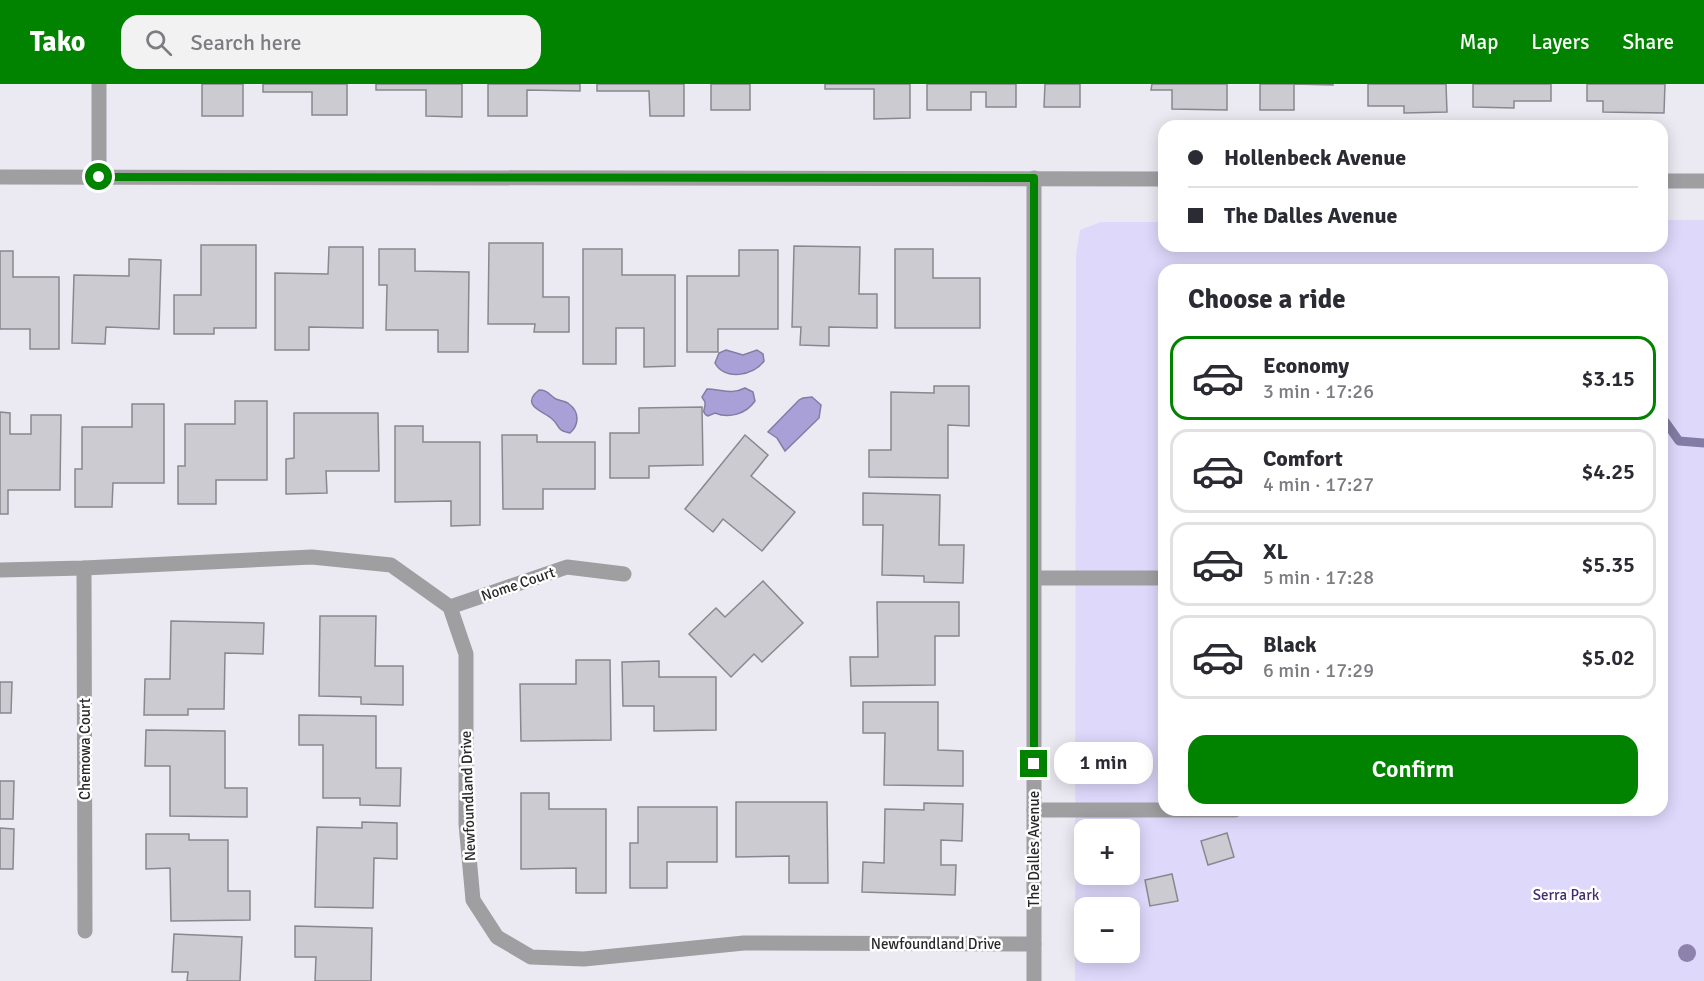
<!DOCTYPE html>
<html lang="en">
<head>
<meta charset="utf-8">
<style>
  :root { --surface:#fff; --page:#f2f2f3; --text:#2b2b33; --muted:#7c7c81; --line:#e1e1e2; --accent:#028300 }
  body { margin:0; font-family:Signika,sans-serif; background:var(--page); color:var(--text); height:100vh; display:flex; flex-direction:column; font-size:22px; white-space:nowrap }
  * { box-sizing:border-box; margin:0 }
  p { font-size:20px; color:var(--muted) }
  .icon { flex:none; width:33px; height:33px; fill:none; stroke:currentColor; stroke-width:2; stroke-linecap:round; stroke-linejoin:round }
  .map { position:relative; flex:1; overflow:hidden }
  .panel { position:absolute; left:1158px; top:180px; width:510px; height:552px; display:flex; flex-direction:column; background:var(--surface); border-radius:18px; box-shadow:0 3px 15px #0003 }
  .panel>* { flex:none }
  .hud { position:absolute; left:1158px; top:36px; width:510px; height:132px; border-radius:18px; box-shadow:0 3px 15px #0003; display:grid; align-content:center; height:132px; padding:0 30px; background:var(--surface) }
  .controls { position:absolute; left:1074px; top:735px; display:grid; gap:12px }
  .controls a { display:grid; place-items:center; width:66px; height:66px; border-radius:12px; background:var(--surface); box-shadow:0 3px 15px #0003; font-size:30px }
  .end { position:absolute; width:27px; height:27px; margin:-14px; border:8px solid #028300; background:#fff; box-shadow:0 0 0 3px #fff }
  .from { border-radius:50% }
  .bubble { position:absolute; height:42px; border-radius:18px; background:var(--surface); box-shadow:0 3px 15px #0003; font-size:20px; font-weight:600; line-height:42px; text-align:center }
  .hud b { display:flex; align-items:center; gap:21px; height:57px; font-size:22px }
  .hud b+b { border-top:2px solid var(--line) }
  .hud i { width:15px; height:15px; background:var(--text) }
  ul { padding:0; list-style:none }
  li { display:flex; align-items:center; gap:18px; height:84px; margin:0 12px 9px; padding:0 18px; border:3px solid var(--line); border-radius:18px }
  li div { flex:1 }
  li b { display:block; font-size:22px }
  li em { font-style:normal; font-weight:600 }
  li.active { border-color:var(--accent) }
  li>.icon { width:54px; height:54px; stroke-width:1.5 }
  h2 { padding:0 30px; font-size:27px; line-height:72px }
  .primary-button { display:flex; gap:12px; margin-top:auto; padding:12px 30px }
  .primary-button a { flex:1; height:69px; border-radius:18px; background:var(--accent); color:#fff; font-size:24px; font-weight:600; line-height:69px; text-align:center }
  header { display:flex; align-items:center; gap:36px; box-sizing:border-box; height:84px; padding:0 30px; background:var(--accent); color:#fff }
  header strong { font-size:28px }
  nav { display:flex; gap:33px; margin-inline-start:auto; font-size:21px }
  .search { width:420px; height:54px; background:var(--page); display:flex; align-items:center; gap:15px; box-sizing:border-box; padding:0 21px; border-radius:18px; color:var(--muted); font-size:22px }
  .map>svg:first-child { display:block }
</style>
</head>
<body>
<header>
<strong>Tako</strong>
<div class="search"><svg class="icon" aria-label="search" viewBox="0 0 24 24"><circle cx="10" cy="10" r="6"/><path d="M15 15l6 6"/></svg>Search here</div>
<nav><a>Map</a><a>Layers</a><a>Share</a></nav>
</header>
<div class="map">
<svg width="1704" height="897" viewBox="0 0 1704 897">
  <rect width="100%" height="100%" fill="#ebeaf2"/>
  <!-- green -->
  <path fill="#ded8fb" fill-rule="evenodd" d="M 1662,136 L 1704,136 L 1704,897 L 1075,897 L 1076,170 L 1080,146 L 1101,138 L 1164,138 L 1164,162 L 1662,162 ZM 1164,186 L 1662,186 L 1662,726 L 1164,726 ZM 1084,746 L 1130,746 L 1130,790 L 1084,790 ZM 1084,824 L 1130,824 L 1130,868 L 1084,868 Z"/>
  <!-- water -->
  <g fill="#aaa0d8" stroke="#837ca4" stroke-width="1.5">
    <path d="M 726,266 L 743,271 L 757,266 L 763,270 L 764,277 C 754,292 724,297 715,279 L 719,269 Z"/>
    <path d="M 745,304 L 753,308 L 755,317 C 746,330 729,335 715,329 L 708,332 C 700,328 706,325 705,318 C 704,316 703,315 702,313 L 707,305 C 720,305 732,311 745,304 Z"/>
    <path d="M 539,306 C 548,306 549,311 556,315 C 560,317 566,317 569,320 C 580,328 579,341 570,349 C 555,346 561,342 551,334 C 542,327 520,321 539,306 Z"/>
    <path d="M 812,313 L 821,321 L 819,334 L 785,367 L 777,354 L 768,348 L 799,316 L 803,314 Z"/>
  </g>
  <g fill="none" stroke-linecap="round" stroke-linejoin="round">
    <!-- stream -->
    <path stroke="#837ca4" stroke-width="9" d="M 1662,333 L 1679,357 L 1704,359"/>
  </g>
  <!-- building -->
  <g fill="#cccbd2" stroke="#89888f" stroke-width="1.5">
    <rect x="202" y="0" width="41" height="32"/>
    <path d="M 263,0 L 347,0 L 347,31 L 312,31 L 312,8 L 263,8 Z"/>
    <path d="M 376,0 L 462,0 L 462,33 L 426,32 L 426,6 L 376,6 Z"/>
    <path d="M 488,0 L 580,0 L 580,7 L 527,6 L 527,32 L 488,32 Z"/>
    <path d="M 597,0 L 684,0 L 684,32 L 650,32 L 649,7 L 597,7 Z"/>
    <rect x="711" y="0" width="39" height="26"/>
    <path d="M 825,0 L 910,0 L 910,34 L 874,35 L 874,5 L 825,5 Z"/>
    <path d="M 927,0 L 1016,0 L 1016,23 L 986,23 L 986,8 L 971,8 L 971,26 L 927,26 Z"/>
    <path d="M 1045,0 L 1080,0 L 1080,23 L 1044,23 Z"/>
    <path d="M 1152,0 L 1227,0 L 1227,26 L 1172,25 L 1172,6 L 1151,6 Z"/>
    <path d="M 1260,0 L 1333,0 L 1333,1 L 1294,0 L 1294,26 L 1260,26 Z"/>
    <path d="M 1368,0 L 1446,0 L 1447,28 L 1404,29 L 1404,22 L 1368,22 Z"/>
    <path d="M 1473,0 L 1551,0 L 1551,17 L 1514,17 L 1514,24 L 1473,23 Z"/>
    <path d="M 1587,0 L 1665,0 L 1664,29 L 1603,28 L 1603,17 L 1587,17 Z"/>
    <path d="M 489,159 L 543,159 L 543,213 L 569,213 L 569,248 L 534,248 L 535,240 L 488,240 Z"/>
    <path d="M 201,161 L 256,161 L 256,244 L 214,244 L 214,250 L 174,250 L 174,211 L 201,211 Z"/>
    <path d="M 794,162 L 860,163 L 859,210 L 877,210 L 877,244 L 829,243 L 829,262 L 800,261 L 801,243 L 792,243 Z"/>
    <path d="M 329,163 L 363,163 L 363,244 L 309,243 L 309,266 L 275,266 L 275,189 L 328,190 Z"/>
    <path d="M 379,165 L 415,165 L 415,187 L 469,188 L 468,268 L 438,268 L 438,246 L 386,246 L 387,201 L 379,201 Z"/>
    <path d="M 583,165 L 622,165 L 622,191 L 675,191 L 675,282 L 644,283 L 644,244 L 616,244 L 616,280 L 583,280 Z"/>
    <path d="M 895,165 L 933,165 L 933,194 L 980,194 L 980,244 L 895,244 Z"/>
    <path d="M 739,166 L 778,166 L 778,245 L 718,245 L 718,268 L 687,268 L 687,192 L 739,192 Z"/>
    <path d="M 0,167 L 13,167 L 13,193 L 59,193 L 59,265 L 30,265 L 30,245 L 0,245 Z"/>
    <path d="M 129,175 L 161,176 L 159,245 L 106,243 L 105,260 L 72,259 L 74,191 L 129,192 Z"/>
    <path d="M 934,302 L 969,302 L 969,342 L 948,341 L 948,394 L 869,393 L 869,366 L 891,366 L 891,308 L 934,309 Z"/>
    <path d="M 235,317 L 267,317 L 267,396 L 216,396 L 216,420 L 178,420 L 178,382 L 185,382 L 185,340 L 235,340 Z"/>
    <path d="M 132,320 L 164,320 L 164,399 L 113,399 L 112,423 L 75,423 L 75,385 L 82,385 L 82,343 L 132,343 Z"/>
    <path d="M 702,323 L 703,381 L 649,382 L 649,394 L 610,394 L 610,349 L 639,349 L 639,324 Z"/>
    <path d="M 0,328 L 10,329 L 10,350 L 31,350 L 31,331 L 61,331 L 60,406 L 8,406 L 8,430 L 0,430 Z"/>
    <path d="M 294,329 L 378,329 L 379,387 L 326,387 L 327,409 L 286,410 L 286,375 L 294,374 Z"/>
    <path d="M 395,342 L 423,342 L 423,358 L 480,358 L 480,441 L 451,442 L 451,417 L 395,418 Z"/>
    <path d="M 502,351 L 537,351 L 537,358 L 595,358 L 595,405 L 543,405 L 543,425 L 503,425 Z"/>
    <path d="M 745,351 L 768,371 L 751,392 L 795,428 L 762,467 L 723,435 L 713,448 L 685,425 Z"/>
    <path d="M 863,409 L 940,411 L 939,461 L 964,461 L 963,499 L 924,498 L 924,492 L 882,491 L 883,441 L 863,441 Z"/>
    <path d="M 763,497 L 803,539 L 762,578 L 754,570 L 731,593 L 689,550 L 716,524 L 725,533 Z"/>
    <path d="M 877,518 L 959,518 L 959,552 L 935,552 L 935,601 L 851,602 L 850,573 L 878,573 Z"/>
    <path d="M 320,532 L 376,532 L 375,582 L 403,582 L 403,621 L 361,620 L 361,613 L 319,612 Z"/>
    <path d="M 171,537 L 264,539 L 263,570 L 225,569 L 224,625 L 188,625 L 188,631 L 144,631 L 145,595 L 170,595 Z"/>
    <path d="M 576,576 L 610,576 L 611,656 L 521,657 L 520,600 L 576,600 Z"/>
    <path d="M 659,577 L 659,593 L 716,593 L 716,646 L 654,647 L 654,622 L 623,622 L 622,578 Z"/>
    <path d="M 0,598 L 12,598 L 11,629 L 0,629 Z"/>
    <path d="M 863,618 L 938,618 L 938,666 L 963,667 L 963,702 L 884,701 L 885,649 L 863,649 Z"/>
    <path d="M 299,631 L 376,632 L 376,684 L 401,684 L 400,722 L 360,721 L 360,714 L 323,714 L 323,661 L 299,661 Z"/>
    <path d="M 146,646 L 225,647 L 225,704 L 247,704 L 247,733 L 170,732 L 170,682 L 145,682 Z"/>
    <path d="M 0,697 L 14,697 L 13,735 L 0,735 Z"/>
    <path d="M 521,709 L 549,709 L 549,725 L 606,725 L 606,809 L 576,809 L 576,784 L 521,785 Z"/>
    <path d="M 736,718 L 827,718 L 828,799 L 789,799 L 789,772 L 736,773 Z"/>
    <path d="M 924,719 L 963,720 L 962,757 L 941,756 L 941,781 L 956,781 L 955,811 L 862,808 L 863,778 L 884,779 L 885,725 L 924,726 Z"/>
    <path d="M 638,723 L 717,723 L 717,778 L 667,778 L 667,804 L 630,804 L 630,759 L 638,759 Z"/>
    <path d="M 362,738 L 397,739 L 397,775 L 374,774 L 373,824 L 315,823 L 317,743 L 362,744 Z"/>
    <path d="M 0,744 L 14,745 L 13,785 L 0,785 Z"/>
    <path d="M 1227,749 L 1234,773 L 1208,781 L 1201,757 Z"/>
    <path d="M 146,750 L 189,750 L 189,756 L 228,756 L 228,807 L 250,807 L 250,836 L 171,837 L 170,784 L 146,785 Z"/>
    <path d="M 1172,790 L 1178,817 L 1150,822 L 1145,796 Z"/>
    <path d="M 295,842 L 372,844 L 371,897 L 315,897 L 316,873 L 295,873 Z"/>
    <path d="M 174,850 L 242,853 L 240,897 L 187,897 L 188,888 L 172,888 Z"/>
  </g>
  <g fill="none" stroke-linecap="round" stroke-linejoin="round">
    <!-- minor -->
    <g stroke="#9f9ea1" stroke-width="15">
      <path d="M 99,0 L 99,93"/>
      <path d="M 0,93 L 1164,95"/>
      <path d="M 1034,94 L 1034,897"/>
      <path d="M 1662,97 L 1704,97"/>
      <path d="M 84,484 L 85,847"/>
      <path d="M 0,486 L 84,484 L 312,473 L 391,481 L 450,523 L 466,570 L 466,740 L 473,816 L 497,853 L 531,873 L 584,875 L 744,859 L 1034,860"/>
      <path d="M 1035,494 L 1164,494"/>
      <path d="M 450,523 L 567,483 L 624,490"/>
      <path d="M 1034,726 L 1235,726"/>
    </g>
  </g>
  <!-- trees -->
  <circle fill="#8d82ab" cx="1687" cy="869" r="9"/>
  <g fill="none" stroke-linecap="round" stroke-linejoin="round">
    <!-- route -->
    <path stroke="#028300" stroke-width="8" d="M 99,93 L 1034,94 L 1034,680"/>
  </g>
  <g text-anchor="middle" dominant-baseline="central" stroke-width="5" stroke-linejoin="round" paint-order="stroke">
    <!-- street labels -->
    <g font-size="15" fill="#28272a" stroke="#fff">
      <text transform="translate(518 500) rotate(-19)">Nome Court</text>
      <text transform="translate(85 665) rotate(-90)">Chemowa Court</text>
      <text transform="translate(468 712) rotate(-92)">Newfoundland Drive</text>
      <text transform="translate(1034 765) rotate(-90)">The Dalles Avenue</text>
      <text x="936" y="860">Newfoundland Drive</text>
    </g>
    <!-- park labels -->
    <g font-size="15" fill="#402d71" stroke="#fff">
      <text x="1566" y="811">Serra Park</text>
    </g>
  </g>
</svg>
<div class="controls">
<a>+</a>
<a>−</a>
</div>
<i class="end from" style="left:99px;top:93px"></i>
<i class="end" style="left:1034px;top:680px"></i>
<div class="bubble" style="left:1054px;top:658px;width:99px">1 min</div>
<div class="hud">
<b><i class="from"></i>Hollenbeck Avenue</b>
<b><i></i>The Dalles Avenue</b>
</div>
<section class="panel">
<h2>Choose a ride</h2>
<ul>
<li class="active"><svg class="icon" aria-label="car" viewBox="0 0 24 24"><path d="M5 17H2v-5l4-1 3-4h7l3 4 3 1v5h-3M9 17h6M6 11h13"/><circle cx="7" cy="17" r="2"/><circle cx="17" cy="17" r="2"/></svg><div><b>Economy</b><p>3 min · 17:26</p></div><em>$3.15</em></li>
<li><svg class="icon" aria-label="car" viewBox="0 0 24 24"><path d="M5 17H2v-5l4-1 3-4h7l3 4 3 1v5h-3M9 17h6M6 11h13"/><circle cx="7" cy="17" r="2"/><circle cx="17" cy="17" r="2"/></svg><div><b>Comfort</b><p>4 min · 17:27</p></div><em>$4.25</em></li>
<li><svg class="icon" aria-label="car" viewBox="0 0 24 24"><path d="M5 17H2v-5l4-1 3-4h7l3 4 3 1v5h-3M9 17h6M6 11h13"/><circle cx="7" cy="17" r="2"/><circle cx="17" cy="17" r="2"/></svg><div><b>XL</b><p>5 min · 17:28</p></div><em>$5.35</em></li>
<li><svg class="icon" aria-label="car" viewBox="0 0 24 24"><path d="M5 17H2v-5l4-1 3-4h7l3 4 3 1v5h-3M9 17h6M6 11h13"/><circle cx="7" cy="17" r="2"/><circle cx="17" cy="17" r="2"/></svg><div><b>Black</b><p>6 min · 17:29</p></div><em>$5.02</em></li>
</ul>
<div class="primary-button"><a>Confirm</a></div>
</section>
</div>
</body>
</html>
